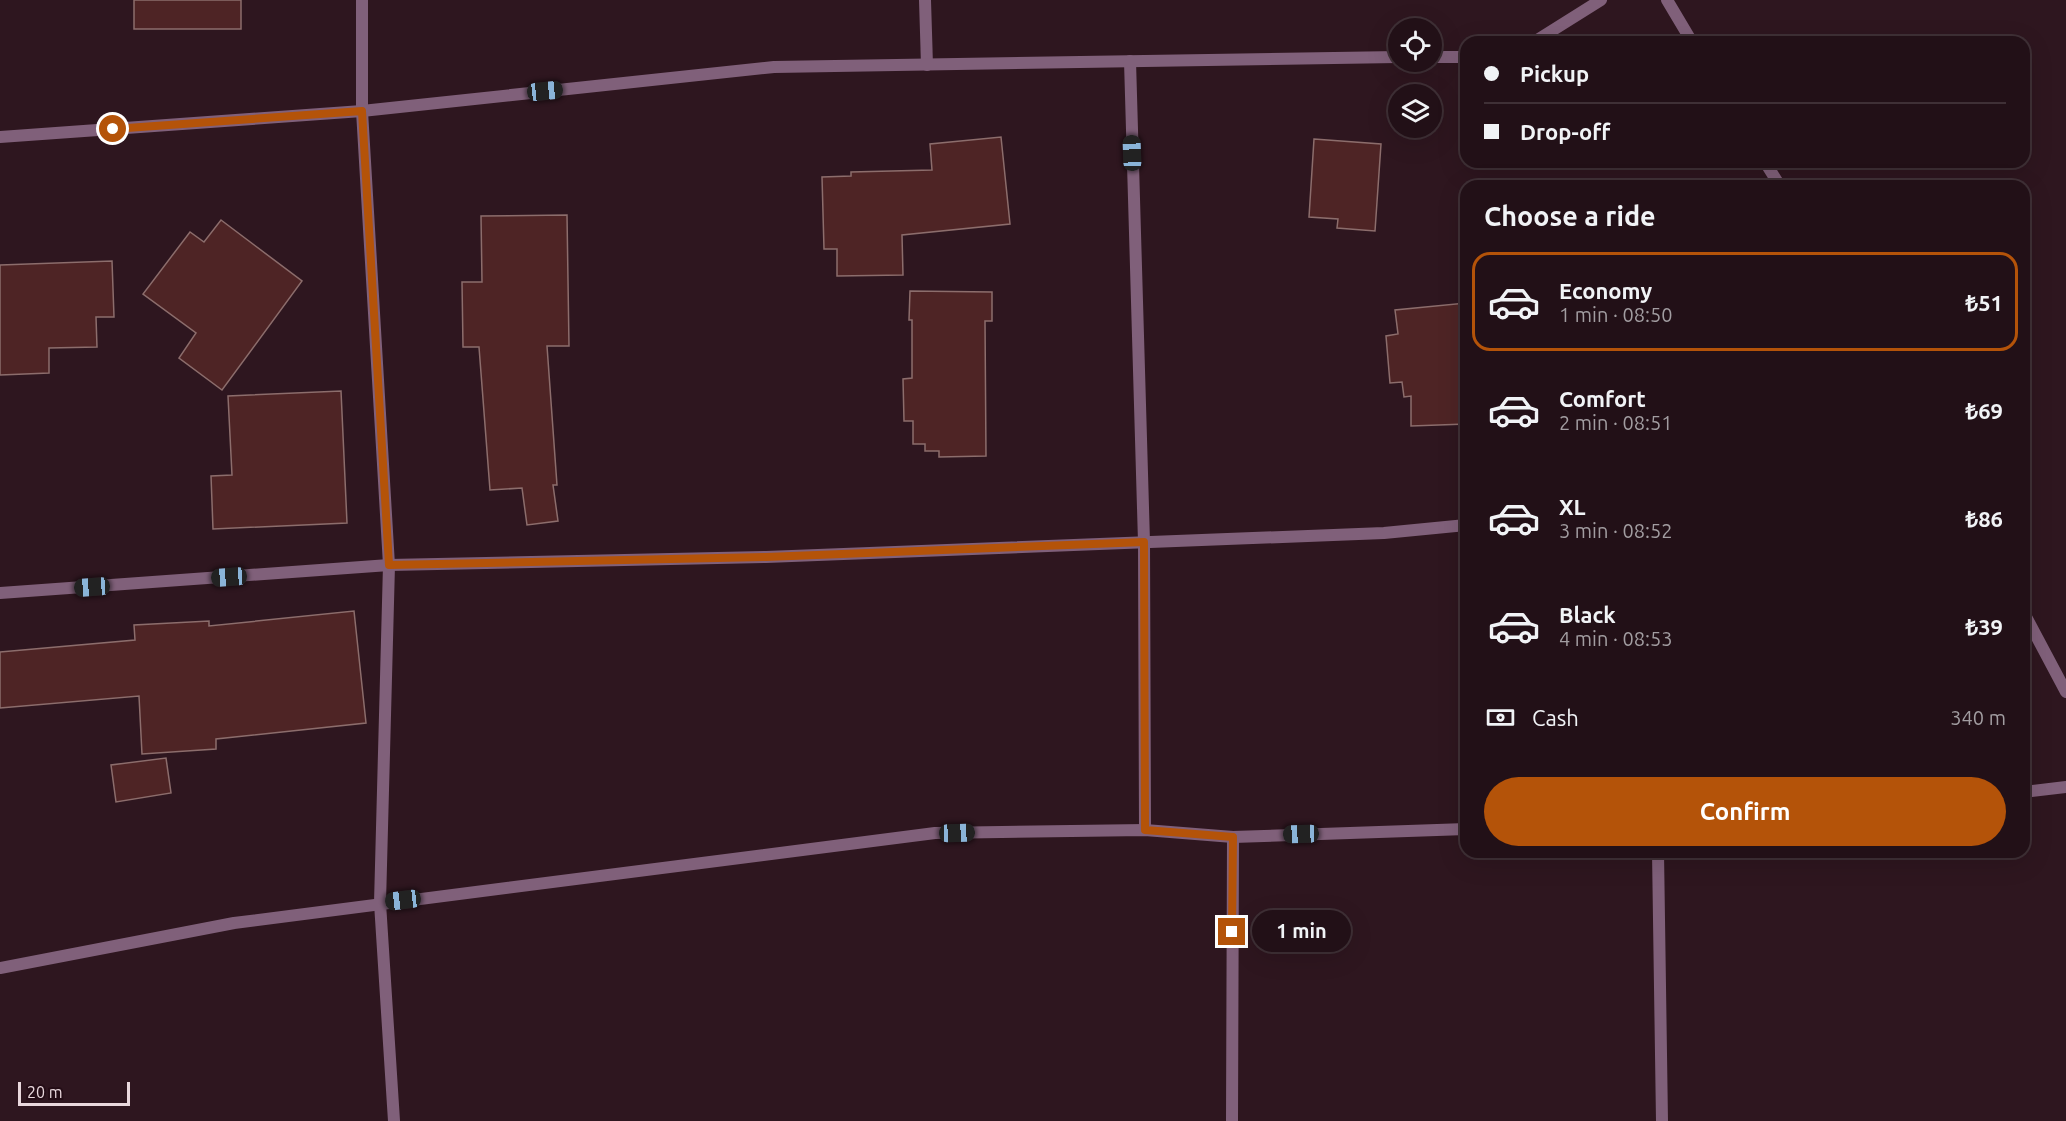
<!DOCTYPE html>
<html lang="en">
<head>
<meta charset="utf-8">
<style>
  :root { --surface:#221017; --page:#2e1e24; --text:#f1f3f6; --muted:#a29da1; --line:#3f3036; --accent:#b45309 }
  body { margin:0; font-family:Ubuntu,sans-serif; background:var(--page); color:var(--text); height:100vh; display:flex; flex-direction:column; font-size:22px; white-space:nowrap }
  * { box-sizing:border-box; margin:0 }
  p { font-size:20px; color:var(--muted) }
  .icon { flex:none; width:33px; height:33px; fill:none; stroke:currentColor; stroke-width:2; stroke-linecap:round; stroke-linejoin:round }
  .map { position:relative; flex:1; overflow:hidden }
  .drawer { position:absolute; left:1460px; top:180px; width:570px; height:678px; display:flex; flex-direction:column; background:var(--surface); border-radius:18px; box-shadow:0 6px 24px #0002,0 0 0 2px var(--line) }
  .drawer>* { flex:none }
  .top-card { position:absolute; left:1460px; top:36px; width:570px; height:132px; border-radius:18px; box-shadow:0 6px 24px #0002,0 0 0 2px var(--line); display:grid; align-content:center; height:132px; padding:0 24px; background:var(--surface) }
  .buttons { position:absolute; left:1388px; top:18px; display:grid; gap:12px }
  .buttons a { display:grid; place-items:center; width:54px; height:54px; border-radius:50%; background:var(--surface); box-shadow:0 6px 24px #0002,0 0 0 2px var(--line); font-size:30px }
  .scale { position:absolute; left:18px; bottom:15px; width:112px; box-sizing:border-box; padding-left:6px; border:3px solid #e9d8dd; border-top:0; font-size:16px; line-height:21px; white-space:nowrap; color:#e9d8dd; -webkit-text-stroke:4px #240d16; paint-order:stroke }
  .end { position:absolute; width:27px; height:27px; margin:-14px; border:8px solid #b45309; background:#fff; box-shadow:0 0 0 3px #fff }
  .from { border-radius:50% }
  .bubble { position:absolute; height:42px; border-radius:21px; background:var(--surface); box-shadow:0 6px 24px #0002,0 0 0 2px var(--line); font-size:20px; font-weight:700; line-height:42px; text-align:center }
  .car { position:absolute; width:18px; height:36px; margin:-18px -9px; border-radius:8px; box-shadow:0 0 4px 2px #0007; background:linear-gradient(#222 24%,#8ab4d8 0 40%,#222 0 76%,#8ab4d8 0 86%,#222 0) }
  .top-card b { display:flex; align-items:center; gap:21px; height:57px; font-size:22px }
  .top-card b+b { border-top:2px solid var(--line) }
  .top-card i { width:15px; height:15px; background:var(--text) }
  ul { padding:0; list-style:none }
  li { display:flex; align-items:center; gap:18px; height:99px; margin:0 12px 9px; padding:0 12px; border:3px solid transparent; border-radius:18px }
  li div { flex:1 }
  li b { display:block; font-size:22px }
  li em { font-style:normal; font-weight:700 }
  li.current { border-color:var(--accent) }
  li>.icon { width:54px; height:54px; stroke-width:1.5 }
  h2 { padding:0 24px; font-size:27px; line-height:72px }
  .pay { display:flex; align-items:center; gap:15px; height:66px; padding:0 24px; font-size:22px }
  .pay p { margin-inline-start:auto }
  .cta { display:flex; gap:12px; margin-top:auto; padding:12px 24px }
  .cta a { flex:1; height:69px; border-radius:36px; background:var(--accent); color:#fff; font-size:24px; font-weight:700; line-height:69px; text-align:center }
  .map>svg:first-child { display:block }
</style>
</head>
<body>
<div class="map">
<svg width="2066" height="1121" viewBox="0 0 2066 1121">
  <rect width="100%" height="100%" fill="#2e161f"/>
  <!-- building -->
  <g fill="#4e2425" stroke="#8c6d6c" stroke-width="1.5">
    <rect x="134" y="0" width="107" height="29"/>
    <path d="M 1001,137 L 1010,224 L 902,235 L 903,275 L 837,276 L 837,249 L 824,249 L 822,177 L 851,176 L 851,172 L 932,170 L 930,144 Z"/>
    <path d="M 1314,139 L 1381,144 L 1375,231 L 1337,228 L 1338,219 L 1309,217 Z"/>
    <path d="M 567,215 L 569,346 L 547,346 L 557,485 L 553,485 L 558,521 L 527,525 L 522,488 L 490,490 L 479,347 L 463,347 L 462,282 L 482,282 L 481,216 Z"/>
    <path d="M 221,220 L 302,281 L 222,390 L 179,358 L 196,333 L 143,294 L 190,232 L 204,242 Z"/>
    <path d="M 112,261 L 114,317 L 96,317 L 97,347 L 49,348 L 49,373 L 0,375 L 0,265 Z"/>
    <path d="M 910,291 L 992,292 L 992,321 L 985,321 L 986,456 L 939,457 L 939,451 L 925,451 L 925,444 L 913,444 L 913,421 L 904,421 L 903,379 L 912,378 L 912,320 L 909,320 Z"/>
    <path d="M 1466,303 L 1466,424 L 1411,426 L 1411,396 L 1404,397 L 1402,382 L 1390,383 L 1386,336 L 1398,334 L 1395,310 Z"/>
    <path d="M 341,391 L 347,523 L 213,529 L 211,476 L 232,475 L 228,396 Z"/>
    <path d="M 354,611 L 366,723 L 216,739 L 216,749 L 142,754 L 139,696 L 0,708 L 0,652 L 135,640 L 134,625 L 209,621 L 209,626 Z"/>
    <path d="M 166,758 L 171,793 L 116,802 L 111,765 Z"/>
  </g>
  <g fill="none" stroke-linecap="round" stroke-linejoin="round">
    <!-- minor -->
    <g stroke="#80607a" stroke-width="12">
      <path d="M 362,0 L 362,111 L 389,565 L 380,903 L 394,1121"/>
      <path d="M 925,0 L 927,65"/>
      <path d="M 1667,0 L 1692,42"/>
      <path d="M 1534,42 L 1601,0"/>
      <path d="M 1431,57 L 1466,57"/>
      <path d="M 1130,61 L 1144,542 L 1145,830"/>
      <path d="M 0,137 L 362,111 L 774,67 L 1398,57"/>
      <path d="M 1765,162 L 1780,186"/>
      <path d="M 0,593 L 389,565 L 766,557 L 1384,533 L 1466,525"/>
      <path d="M 2024,613 L 2066,692"/>
      <path d="M 2024,792 L 2066,787"/>
      <path d="M 1658,852 L 1662,1121"/>
      <path d="M 0,968 L 234,923 L 935,833 L 1145,830 L 1233,837 L 1466,829"/>
      <path d="M 1232,1121 L 1233,837"/>
    </g>
  </g>
  <g fill="none" stroke-linecap="round" stroke-linejoin="round">
    <!-- route -->
    <path stroke="#b45309" stroke-width="8" d="M 113,129 L 362,111 L 389,565 L 766,557 L 1144,542 L 1145,830 L 1233,837 L 1232,932"/>
  </g>
</svg>
<div class="buttons">
<a><svg class="icon" aria-label="locate" viewBox="0 0 24 24"><circle cx="12" cy="12" r="6"/><path d="M12 2v4M12 18v4M2 12h4M18 12h4"/></svg></a>
<a><svg class="icon" aria-label="layers" viewBox="0 0 24 24"><path d="M12 4l9 5-9 5-9-5zM3 14l9 5 9-5"/></svg></a>
</div>
<div class="scale">20 m</div>
<i class="end from" style="left:113px;top:129px"></i>
<i class="end" style="left:1232px;top:932px"></i>
<div class="bubble" style="left:1252px;top:910px;width:99px">1 min</div>
<i class="car" style="left:545px;top:91px;rotate:84deg"></i>
<i class="car" style="left:1132px;top:153px;rotate:358deg"></i>
<i class="car" style="left:229px;top:577px;rotate:266deg"></i>
<i class="car" style="left:92px;top:587px;rotate:266deg"></i>
<i class="car" style="left:957px;top:833px;rotate:88deg"></i>
<i class="car" style="left:1301px;top:834px;rotate:268deg"></i>
<i class="car" style="left:403px;top:900px;rotate:263deg"></i>
<div class="top-card">
<b><i class="from"></i>Pickup</b>
<b><i></i>Drop-off</b>
</div>
<section class="drawer">
<h2>Choose a ride</h2>
<ul>
<li class="current"><svg class="icon" aria-label="car" viewBox="0 0 24 24"><path d="M5 17H2v-5l4-1 3-4h7l3 4 3 1v5h-3M9 17h6M6 11h13"/><circle cx="7" cy="17" r="2"/><circle cx="17" cy="17" r="2"/></svg><div><b>Economy</b><p>1 min · 08:50</p></div><em>₺51</em></li>
<li><svg class="icon" aria-label="car" viewBox="0 0 24 24"><path d="M5 17H2v-5l4-1 3-4h7l3 4 3 1v5h-3M9 17h6M6 11h13"/><circle cx="7" cy="17" r="2"/><circle cx="17" cy="17" r="2"/></svg><div><b>Comfort</b><p>2 min · 08:51</p></div><em>₺69</em></li>
<li><svg class="icon" aria-label="car" viewBox="0 0 24 24"><path d="M5 17H2v-5l4-1 3-4h7l3 4 3 1v5h-3M9 17h6M6 11h13"/><circle cx="7" cy="17" r="2"/><circle cx="17" cy="17" r="2"/></svg><div><b>XL</b><p>3 min · 08:52</p></div><em>₺86</em></li>
<li><svg class="icon" aria-label="car" viewBox="0 0 24 24"><path d="M5 17H2v-5l4-1 3-4h7l3 4 3 1v5h-3M9 17h6M6 11h13"/><circle cx="7" cy="17" r="2"/><circle cx="17" cy="17" r="2"/></svg><div><b>Black</b><p>4 min · 08:53</p></div><em>₺39</em></li>
</ul>
<div class="pay"><svg class="icon" aria-label="cash" viewBox="0 0 24 24"><path d="M3 7h18v10H3z"/><circle cx="12" cy="12" r="2"/></svg>Cash<p>340 m</p></div>
<div class="cta"><a>Confirm</a></div>
</section>
</div>
</body>
</html>
